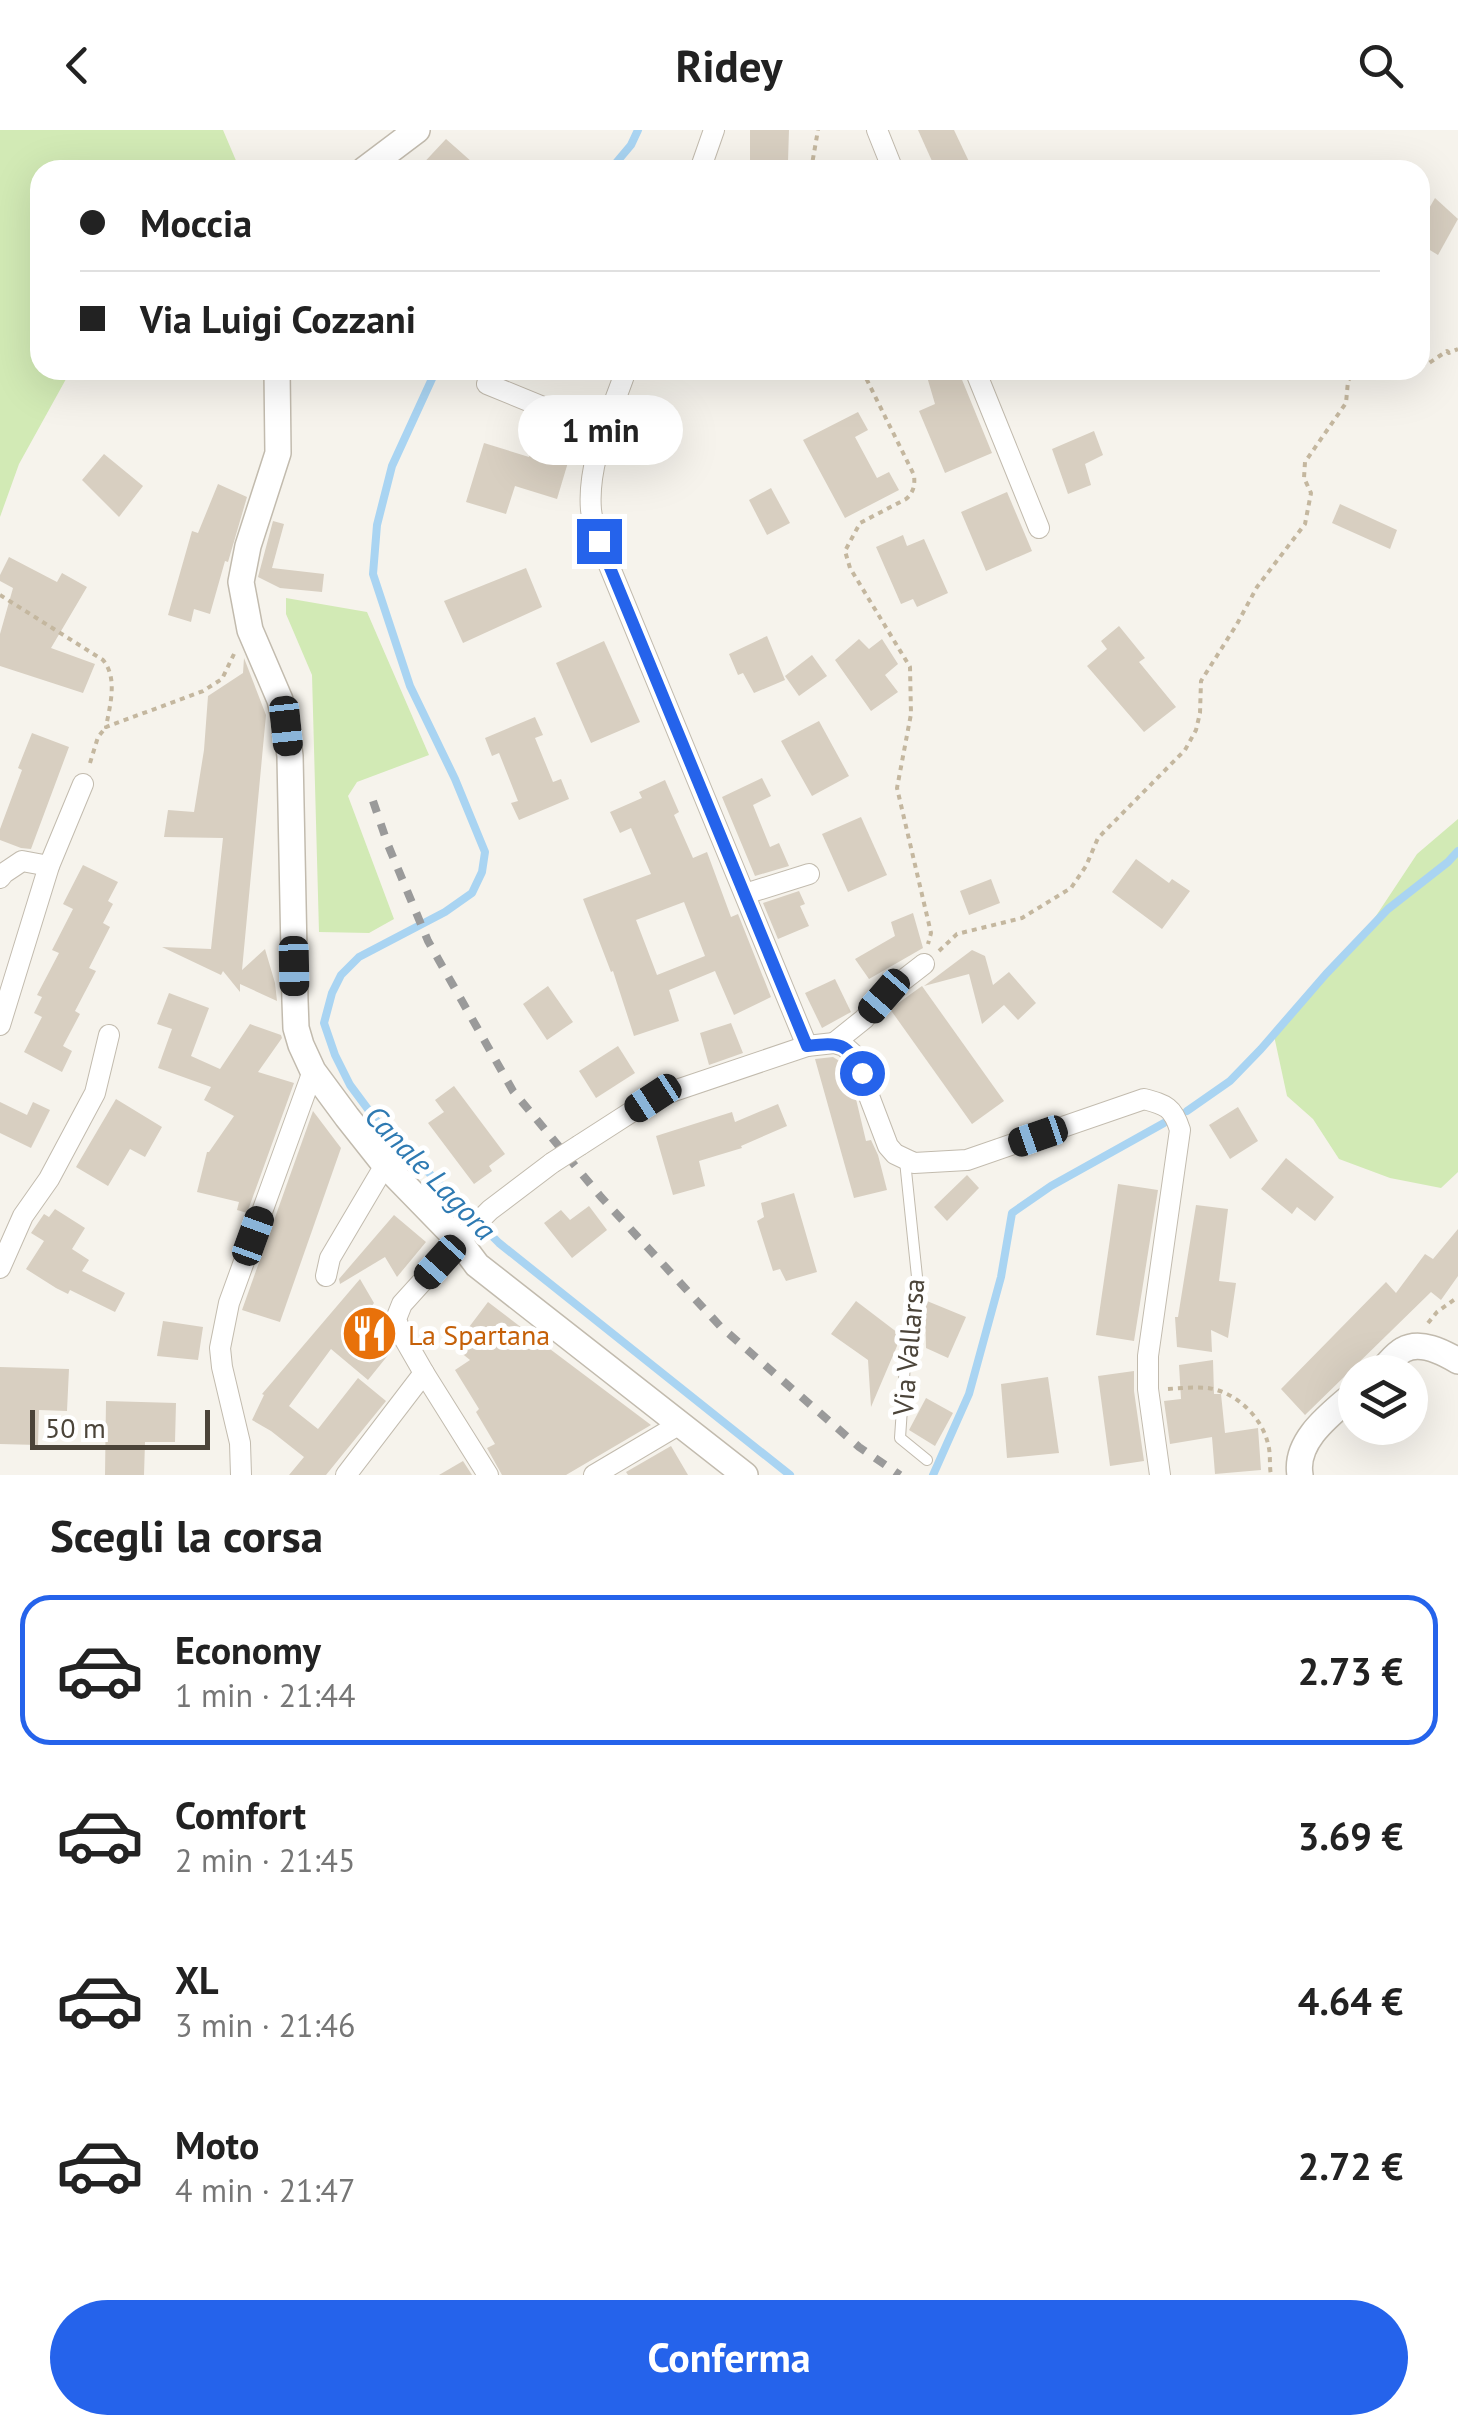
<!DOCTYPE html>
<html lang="it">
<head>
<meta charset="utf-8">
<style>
  :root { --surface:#fff; --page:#f6f6f6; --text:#222; --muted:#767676; --line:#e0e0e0; --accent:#2563eb }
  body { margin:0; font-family:"PT Sans",sans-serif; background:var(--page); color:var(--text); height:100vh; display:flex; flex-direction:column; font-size:38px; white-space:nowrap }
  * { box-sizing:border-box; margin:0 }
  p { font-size:32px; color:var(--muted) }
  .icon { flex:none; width:55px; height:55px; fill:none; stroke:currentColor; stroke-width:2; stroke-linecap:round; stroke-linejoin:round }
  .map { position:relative; height:1345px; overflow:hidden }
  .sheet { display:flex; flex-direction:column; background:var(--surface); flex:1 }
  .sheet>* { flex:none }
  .top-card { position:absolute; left:30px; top:30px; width:1400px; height:220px; border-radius:30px; box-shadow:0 10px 40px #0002; display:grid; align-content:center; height:220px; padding:0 50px; background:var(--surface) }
  .controls { position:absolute; left:1338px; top:1225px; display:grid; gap:20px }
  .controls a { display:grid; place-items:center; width:90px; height:90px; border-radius:50%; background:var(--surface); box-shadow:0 10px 40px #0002; font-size:50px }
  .scale { position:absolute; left:30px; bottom:25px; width:180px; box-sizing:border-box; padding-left:10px; border:5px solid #4b4439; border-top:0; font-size:28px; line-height:35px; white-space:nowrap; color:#4b4439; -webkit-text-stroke:8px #fff; paint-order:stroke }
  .end { position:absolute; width:45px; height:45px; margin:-22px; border:12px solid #2563eb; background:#fff; box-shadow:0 0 0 5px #fff }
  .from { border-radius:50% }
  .bubble { position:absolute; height:70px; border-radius:35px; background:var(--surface); box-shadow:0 10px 40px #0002; font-size:32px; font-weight:600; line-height:70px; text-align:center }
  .car { position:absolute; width:30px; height:60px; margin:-30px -15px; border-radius:12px; box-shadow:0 0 8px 2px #0007; background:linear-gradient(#222 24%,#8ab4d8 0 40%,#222 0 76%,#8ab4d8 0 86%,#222 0) }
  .top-card b { display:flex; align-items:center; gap:35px; height:95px; font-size:38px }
  .top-card b+b { border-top:2px solid var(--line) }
  .top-card i { width:25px; height:25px; background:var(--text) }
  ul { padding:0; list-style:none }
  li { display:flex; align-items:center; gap:30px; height:150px; margin:0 20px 15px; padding:0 30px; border:5px solid transparent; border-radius:30px }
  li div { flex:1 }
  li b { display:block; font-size:38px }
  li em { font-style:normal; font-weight:600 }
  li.on { border-color:var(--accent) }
  li>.icon { width:90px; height:90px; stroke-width:1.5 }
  h2 { padding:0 50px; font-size:45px; line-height:120px }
  .action { display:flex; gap:20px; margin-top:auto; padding:20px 50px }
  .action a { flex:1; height:115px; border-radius:60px; background:var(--accent); color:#fff; font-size:40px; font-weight:600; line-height:115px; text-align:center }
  header { display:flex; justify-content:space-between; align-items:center; height:130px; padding:0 50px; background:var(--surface); font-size:45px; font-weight:600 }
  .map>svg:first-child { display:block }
</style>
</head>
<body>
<header><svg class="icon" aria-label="back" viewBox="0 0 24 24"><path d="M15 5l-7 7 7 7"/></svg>Ridey<svg class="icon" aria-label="search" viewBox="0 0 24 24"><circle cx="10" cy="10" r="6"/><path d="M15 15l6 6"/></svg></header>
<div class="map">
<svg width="1458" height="1345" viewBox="0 0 1458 1345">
  <rect width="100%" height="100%" fill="#f6f3ec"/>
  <!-- green -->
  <g fill="#d2eab5">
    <path d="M 0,0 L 223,0 L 240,40 L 40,40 L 40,240 L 71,240 L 19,334 L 0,387 Z"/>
    <path d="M 286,468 L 367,482 L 429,625 L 357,652 L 348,666 L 394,789 L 369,803 L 319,802 L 312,545 L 286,484 Z"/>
    <path d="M 1458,689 L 1458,1042 L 1441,1058 L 1390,1048 L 1339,1029 L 1313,989 L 1287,966 L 1273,901 L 1368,798 L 1417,724 Z"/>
  </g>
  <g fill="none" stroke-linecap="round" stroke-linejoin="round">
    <!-- stream -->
    <g stroke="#a9d4f2" stroke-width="8">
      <path d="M 610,40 L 631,15 L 638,0"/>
      <path d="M 436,240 L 392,336 L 377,395 L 373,444 L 410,556 L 455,649 L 485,722 L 482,742 L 472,763 L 445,782 L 359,827 L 341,845 L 332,863 L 324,893 L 335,925 L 350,955 L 376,990 L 499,1113 L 790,1345"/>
      <path d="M 1187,981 L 1230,951 L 1261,919 L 1326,844 L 1388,779 L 1448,732 L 1458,721"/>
      <path d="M 933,1345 L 969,1264 L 1001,1147 L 1012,1083 L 1051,1056 L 1164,993"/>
    </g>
  </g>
  <!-- building -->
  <g fill="#d8cfc1" fill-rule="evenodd">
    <path d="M 750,0 L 789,0 L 788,31 L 750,30 Z"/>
    <path d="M 918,0 L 954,0 L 973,40 L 936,40 Z"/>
    <path d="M 446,9 L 481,40 L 417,40 Z"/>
    <path d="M 1435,68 L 1458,89 L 1438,125 L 1420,114 L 1420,94 Z"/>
    <path d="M 925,240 L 958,240 L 992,323 L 945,343 L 919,281 L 935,274 Z"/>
    <path d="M 858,282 L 868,300 L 855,307 L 877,348 L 889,342 L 899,360 L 845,388 L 803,310 Z"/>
    <path d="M 1094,301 L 1103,325 L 1085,334 L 1091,355 L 1068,364 L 1052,319 Z"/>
    <path d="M 549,312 L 572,319 L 557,369 L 515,356 L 506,384 L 466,372 L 484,313 L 529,327 L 533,315 L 546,319 Z"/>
    <path d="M 104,324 L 143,356 L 119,387 L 82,350 Z"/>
    <path d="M 218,354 L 247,367 L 228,432 L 225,431 L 210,484 L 194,479 L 191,492 L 168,485 L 192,401 L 198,403 Z"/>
    <path d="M 771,358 L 790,393 L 767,405 L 749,370 Z"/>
    <path d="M 1007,362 L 1032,421 L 986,441 L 961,382 Z"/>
    <path d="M 1340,374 L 1397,400 L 1390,419 L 1332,393 Z"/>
    <path d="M 273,391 L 284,394 L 272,438 L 324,444 L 322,462 L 280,458 L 258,447 Z"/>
    <path d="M 903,405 L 907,416 L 924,409 L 948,463 L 917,477 L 913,469 L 901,474 L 876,417 Z"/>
    <path d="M 9,427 L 57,452 L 62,443 L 87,457 L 51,518 L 95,534 L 83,563 L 0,536 L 0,504 L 13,458 L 0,451 L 0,445 Z"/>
    <path d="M 526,438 L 542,477 L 463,513 L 444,471 Z"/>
    <path d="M 1119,496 L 1145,528 L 1139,532 L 1176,577 L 1144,602 L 1087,536 L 1107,519 L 1101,511 Z"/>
    <path d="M 767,506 L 785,550 L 754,563 L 743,543 L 738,545 L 729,524 Z"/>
    <path d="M 859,509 L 869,519 L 882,509 L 898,534 L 885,545 L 898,562 L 871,581 L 835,530 Z"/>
    <path d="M 604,511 L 640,592 L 591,613 L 556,533 Z"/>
    <path d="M 812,525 L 827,546 L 799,566 L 785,546 Z"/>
    <path d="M 244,528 L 266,585 L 242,840 L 265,819 L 275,853 L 277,871 L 240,854 L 240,862 L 223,841 L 221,845 L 162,817 L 211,819 L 223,708 L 164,707 L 168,680 L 194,682 L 204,620 L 208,566 L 243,543 Z"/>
    <path d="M 535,587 L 543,605 L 535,608 L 553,652 L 561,649 L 569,669 L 519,690 L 511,673 L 518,671 L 499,623 L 492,626 L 485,608 Z"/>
    <path d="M 819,591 L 849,646 L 812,666 L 781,611 Z"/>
    <path d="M 32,603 L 69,617 L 31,719 L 21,718 L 0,710 L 0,699 L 22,640 L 18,638 Z"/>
    <path d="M 762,648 L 771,666 L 753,675 L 770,717 L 779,713 L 789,736 L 755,746 L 722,667 Z"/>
    <path d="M 665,650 L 679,682 L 674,685 L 693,728 L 707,722 L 731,787 L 738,784 L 771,867 L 734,885 L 715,841 L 669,860 L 679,891 L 634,906 L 613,841 L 611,842 L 583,769 L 651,744 L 631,698 L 620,703 L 610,682 L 642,668 L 639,662 ZM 684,772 L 705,826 L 657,845 L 636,790 Z"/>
    <path d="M 861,687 L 887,745 L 848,762 L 822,704 Z"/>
    <path d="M 1136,729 L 1169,753 L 1172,749 L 1190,761 L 1162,799 L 1112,762 Z"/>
    <path d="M 83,735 L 118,752 L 108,771 L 113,774 L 103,793 L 110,797 L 89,838 L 96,841 L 75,881 L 80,884 L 63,916 L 72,921 L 62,942 L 24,922 L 42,887 L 34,883 L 42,867 L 37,865 L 59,823 L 52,820 L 73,779 L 63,774 Z"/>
    <path d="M 991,749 L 1000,773 L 969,785 L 960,761 Z"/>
    <path d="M 799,761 L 805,774 L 800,776 L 809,796 L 778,809 L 763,773 Z"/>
    <path d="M 913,783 L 923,818 L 869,849 L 855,829 L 895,806 L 891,792 Z"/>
    <path d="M 972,820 L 985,826 L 993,855 L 1009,842 L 1036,873 L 1018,890 L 1004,875 L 982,894 L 969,844 L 924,856 Z"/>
    <path d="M 835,849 L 851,882 L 822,898 L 805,863 Z"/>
    <path d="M 548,856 L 573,892 L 547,910 L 523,874 Z"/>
    <path d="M 922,856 L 1004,971 L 972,994 L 890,879 Z"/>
    <path d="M 169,863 L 209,878 L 191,926 L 220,939 L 250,894 L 281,905 L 282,908 L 258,942 L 294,953 L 247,1083 L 237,1080 L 239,1072 L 197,1062 L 207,1022 L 209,1022 L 234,986 L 204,970 L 211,957 L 158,938 L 172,899 L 157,894 Z"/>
    <path d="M 731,893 L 743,923 L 709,935 L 700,903 Z"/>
    <path d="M 618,916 L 635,943 L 596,968 L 579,941 Z"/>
    <path d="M 833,927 L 841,932 L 856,969 L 866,1011 L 871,1010 L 878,1025 L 887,1060 L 854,1068 L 815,929 Z"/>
    <path d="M 454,956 L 505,1024 L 489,1036 L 492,1041 L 474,1054 L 428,993 L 444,982 L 435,970 Z"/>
    <path d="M 116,969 L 162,997 L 145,1027 L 130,1019 L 108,1056 L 76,1037 Z"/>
    <path d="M 0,972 L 27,985 L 33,972 L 50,980 L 31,1018 L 0,1003 Z"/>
    <path d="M 778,974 L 787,996 L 741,1016 L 742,1018 L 699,1031 L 705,1056 L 673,1065 L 656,1006 L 732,982 L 735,992 Z"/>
    <path d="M 1238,977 L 1258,1011 L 1230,1029 L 1209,995 Z"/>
    <path d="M 313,981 L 341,1018 L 280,1192 L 242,1180 Z"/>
    <path d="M 1286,1028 L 1334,1067 L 1315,1091 L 1297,1077 L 1292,1084 L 1261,1059 Z"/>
    <path d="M 967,1045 L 979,1058 L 947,1091 L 934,1077 Z"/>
    <path d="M 1118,1054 L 1158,1060 L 1134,1211 L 1096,1205 Z"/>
    <path d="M 794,1063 L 817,1142 L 786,1151 L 780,1139 L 773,1141 L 757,1091 L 764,1087 L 761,1073 Z"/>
    <path d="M 1196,1075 L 1228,1079 L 1219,1151 L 1236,1153 L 1228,1208 L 1211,1200 L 1212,1222 L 1177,1217 L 1175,1187 L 1178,1187 Z"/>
    <path d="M 589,1076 L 607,1100 L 572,1128 L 544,1093 L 561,1080 L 570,1090 Z"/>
    <path d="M 55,1079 L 85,1098 L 72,1119 L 89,1130 L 82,1141 L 125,1163 L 115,1182 L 70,1160 L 68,1164 L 56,1158 L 26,1139 L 44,1111 L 31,1103 L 44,1084 L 49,1087 Z"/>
    <path d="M 394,1085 L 426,1112 L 397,1147 L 385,1127 L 340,1154 L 339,1149 Z"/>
    <path d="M 1458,1099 L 1458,1146 L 1441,1170 L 1431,1162 L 1305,1285 L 1281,1259 L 1386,1152 L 1396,1163 L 1425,1124 L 1433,1129 Z"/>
    <path d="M 360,1149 L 374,1173 L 360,1191 L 393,1219 L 368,1250 L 331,1219 L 289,1276 L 318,1299 L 358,1248 L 386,1271 L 326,1345 L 289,1345 L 304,1327 L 271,1301 L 252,1290 L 264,1265 L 262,1264 Z"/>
    <path d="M 856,1171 L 898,1203 L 897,1216 L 871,1277 L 868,1230 L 831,1204 Z"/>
    <path d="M 927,1171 L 966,1187 L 948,1228 L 926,1218 L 925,1176 Z"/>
    <path d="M 488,1172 L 522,1198 L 651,1295 L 566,1345 L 502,1345 L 487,1318 L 495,1314 L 476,1282 L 479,1279 L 455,1240 L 470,1230 L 454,1217 Z"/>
    <path d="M 163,1191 L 203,1197 L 198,1230 L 157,1226 Z"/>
    <path d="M 1213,1230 L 1214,1264 L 1221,1264 L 1225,1303 L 1258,1298 L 1261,1340 L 1215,1344 L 1212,1307 L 1170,1314 L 1164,1271 L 1181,1269 L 1179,1235 Z"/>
    <path d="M 0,1237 L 69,1239 L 67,1281 L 39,1280 L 38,1315 L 0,1314 Z"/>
    <path d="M 1134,1241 L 1134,1261 L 1144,1331 L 1110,1336 L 1098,1246 Z"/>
    <path d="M 1048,1247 L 1059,1323 L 1007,1328 L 1001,1254 Z"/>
    <path d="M 926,1268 L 953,1283 L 935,1316 L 909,1300 Z"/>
    <path d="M 106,1271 L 176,1273 L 175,1312 L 145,1312 L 144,1345 L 105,1345 Z"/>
    <path d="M 671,1316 L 688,1345 L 628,1345 L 626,1342 Z"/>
    <path d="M 463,1331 L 472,1345 L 439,1345 Z"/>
  </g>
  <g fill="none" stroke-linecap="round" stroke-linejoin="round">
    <defs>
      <path id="service" d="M 905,1031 L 919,1166 L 907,1204 L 900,1308 L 927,1330"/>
      <g id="minor">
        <path d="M 877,0 L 893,40"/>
        <path d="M 700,40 L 714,0"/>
        <path d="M 626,240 C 611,284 587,332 591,380 C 592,390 596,401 599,411 L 807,916"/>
        <path d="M 975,240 L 1039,398"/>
        <path d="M 487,254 L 604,302"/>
        <path d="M 0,748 L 4,743 L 22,731 L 49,736"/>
        <path d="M 745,764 L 809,744"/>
        <path d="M 0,895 L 49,736 L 83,654"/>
        <path d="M 834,913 L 864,889 L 884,865 L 924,834"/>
        <path d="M 580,1015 L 653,968 L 807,916 L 834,913 L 844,916 L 853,924 L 888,1016 L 895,1024 L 914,1033 L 967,1030 L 1144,969 C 1166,975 1173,977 1180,1000 L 1148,1226 L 1148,1259 L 1160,1345"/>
        <path d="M 0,1138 L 23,1086 L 49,1049 L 95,963 L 109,905"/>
        <path d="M 326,1146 L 330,1128 L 385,1035"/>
        <path d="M 241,1345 L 240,1313 L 222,1237 L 220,1218 L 229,1173 L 313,941"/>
        <path d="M 346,1345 L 424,1243"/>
        <path d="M 488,1345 L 424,1243 L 401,1203 L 396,1189 L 402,1174 L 459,1111 L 490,1080 L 552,1033"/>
        <path d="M 594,1345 L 680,1294"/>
      </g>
      <g id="tertiary">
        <path d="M 364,40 L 417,0"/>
        <path d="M 277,240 L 278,323 L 248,416 L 241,452 L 250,500 L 280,570 L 286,596 L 290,626 L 295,871 L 296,898 L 301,915 L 313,941 L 347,987 L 385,1035 L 459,1111 L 477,1135 L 745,1345"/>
        <path d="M 1379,1242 C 1387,1236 1394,1225 1403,1220 C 1420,1210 1443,1222 1458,1231"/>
        <path d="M 1300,1345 C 1294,1310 1332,1283 1355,1263"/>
      </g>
    </defs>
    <!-- service casing -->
    <use href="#service" stroke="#c2bbae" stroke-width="12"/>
    <!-- minor casing -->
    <use href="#minor" stroke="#c2bbae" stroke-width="22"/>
    <!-- tertiary casing -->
    <use href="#tertiary" stroke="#c2bbae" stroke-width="28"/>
    <!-- path -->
    <g stroke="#c4b79f" stroke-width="4" stroke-dasharray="5 5" stroke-linecap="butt">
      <path d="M 811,40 L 818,0"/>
      <path d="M 1420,235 L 1429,233 L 1447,221 L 1449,223 L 1458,219"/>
      <path d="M 862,240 L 914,345 C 915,355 914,362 906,369 L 860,393 L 845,421 L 850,438 L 910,537 L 911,584 L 897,658 L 931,803 L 928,814"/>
      <path d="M 0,465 L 103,530 C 118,548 110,575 106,597 L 203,561 L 222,549 L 234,524"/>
      <path d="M 90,633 L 98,607 L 106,597"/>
      <path d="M 939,821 L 957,804 L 1022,788 L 1071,758 L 1086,736 L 1098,708 L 1185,620 L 1196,600 L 1200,583 L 1201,551 L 1237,494 L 1257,457 L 1305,394 L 1311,363 L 1304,348 L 1305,332 L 1346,273 L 1348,251 L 1354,240"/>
      <path d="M 1428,1193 L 1437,1182 L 1458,1167"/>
      <path d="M 1168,1259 C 1181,1258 1195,1257 1208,1258 C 1236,1262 1262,1287 1268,1314 C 1271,1324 1269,1335 1271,1345"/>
    </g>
    <!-- service -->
    <use href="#service" stroke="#fff" stroke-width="10"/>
    <!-- minor -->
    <use href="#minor" stroke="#fff" stroke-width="20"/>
    <!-- tertiary -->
    <use href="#tertiary" stroke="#fff" stroke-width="25"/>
    <!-- rail -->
    <path stroke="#9a9a9a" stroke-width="8" stroke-dasharray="12 12" stroke-linecap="butt" d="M 373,671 L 388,715 L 428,811 L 513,961 L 601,1067 L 720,1196 L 859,1317 L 900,1345"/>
    <defs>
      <path id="minor-bridge" d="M 552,1033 L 580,1015"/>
    </defs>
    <!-- minor-bridge casing -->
    <use href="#minor-bridge" stroke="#c2bbae" stroke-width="22" stroke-linecap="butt"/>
    <!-- minor-bridge -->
    <use href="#minor-bridge" stroke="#fff" stroke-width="20"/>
  </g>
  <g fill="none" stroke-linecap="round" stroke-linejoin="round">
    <!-- route -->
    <path stroke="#2563eb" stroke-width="12" d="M 599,411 L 807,916 C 840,912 847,912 862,943"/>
  </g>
  <!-- icons -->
  <defs>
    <symbol id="restaurant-disc" viewBox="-11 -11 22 22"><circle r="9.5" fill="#e8710a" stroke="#fff"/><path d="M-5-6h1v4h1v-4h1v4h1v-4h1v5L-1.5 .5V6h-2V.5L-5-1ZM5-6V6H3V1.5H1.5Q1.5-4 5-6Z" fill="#fff"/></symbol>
  </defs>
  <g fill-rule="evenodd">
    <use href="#restaurant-disc" x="338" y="1172" width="63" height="63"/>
  </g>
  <g text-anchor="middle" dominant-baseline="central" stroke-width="10" stroke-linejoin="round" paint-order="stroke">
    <!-- food labels -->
    <g font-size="28" fill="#c56008" stroke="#fff" text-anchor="start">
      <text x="408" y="1204">La Spartana</text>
    </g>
    <!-- street labels -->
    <g font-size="28" fill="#4b4439" stroke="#fff">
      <text transform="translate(908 1217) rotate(-85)">Via Vallarsa</text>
    </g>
    <!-- water labels -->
    <g font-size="30" font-style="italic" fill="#2e7ab2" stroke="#fff">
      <text transform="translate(431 1042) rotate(46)">Canale Lagora</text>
    </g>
  </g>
</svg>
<div class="controls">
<a><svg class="icon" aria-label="layers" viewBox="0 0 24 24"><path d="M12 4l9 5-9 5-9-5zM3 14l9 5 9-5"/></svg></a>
</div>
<div class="scale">50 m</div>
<i class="end from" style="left:862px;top:943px"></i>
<i class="end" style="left:599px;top:411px"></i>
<div class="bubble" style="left:518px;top:265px;width:165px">1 min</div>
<i class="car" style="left:286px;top:596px;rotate:174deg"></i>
<i class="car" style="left:294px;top:836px;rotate:179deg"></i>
<i class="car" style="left:884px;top:866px;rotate:221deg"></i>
<i class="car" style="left:653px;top:968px;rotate:237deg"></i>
<i class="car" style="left:1038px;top:1006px;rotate:251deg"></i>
<i class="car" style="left:253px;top:1106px;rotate:20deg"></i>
<i class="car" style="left:440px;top:1132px;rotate:222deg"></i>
<div class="top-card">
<b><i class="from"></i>Moccia</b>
<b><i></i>Via Luigi Cozzani</b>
</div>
</div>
<section class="sheet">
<h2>Scegli la corsa</h2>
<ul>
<li class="on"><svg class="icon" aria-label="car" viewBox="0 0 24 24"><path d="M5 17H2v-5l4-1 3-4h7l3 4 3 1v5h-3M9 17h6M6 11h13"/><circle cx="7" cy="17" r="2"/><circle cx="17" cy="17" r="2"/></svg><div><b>Economy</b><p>1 min · 21:44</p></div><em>2.73 €</em></li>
<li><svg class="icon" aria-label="car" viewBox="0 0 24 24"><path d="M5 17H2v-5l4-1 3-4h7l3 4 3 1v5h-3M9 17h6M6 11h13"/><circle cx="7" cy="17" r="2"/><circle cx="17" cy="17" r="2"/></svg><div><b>Comfort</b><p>2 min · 21:45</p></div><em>3.69 €</em></li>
<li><svg class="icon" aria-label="car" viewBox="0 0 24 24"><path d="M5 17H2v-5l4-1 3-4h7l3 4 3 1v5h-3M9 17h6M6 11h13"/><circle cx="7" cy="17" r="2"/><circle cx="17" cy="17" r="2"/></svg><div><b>XL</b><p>3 min · 21:46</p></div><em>4.64 €</em></li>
<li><svg class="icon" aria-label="car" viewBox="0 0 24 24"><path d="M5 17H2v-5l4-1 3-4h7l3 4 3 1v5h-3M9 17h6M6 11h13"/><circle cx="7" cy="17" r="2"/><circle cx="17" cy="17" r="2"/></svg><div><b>Moto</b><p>4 min · 21:47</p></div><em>2.72 €</em></li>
</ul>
<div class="action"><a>Conferma</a></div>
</section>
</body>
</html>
